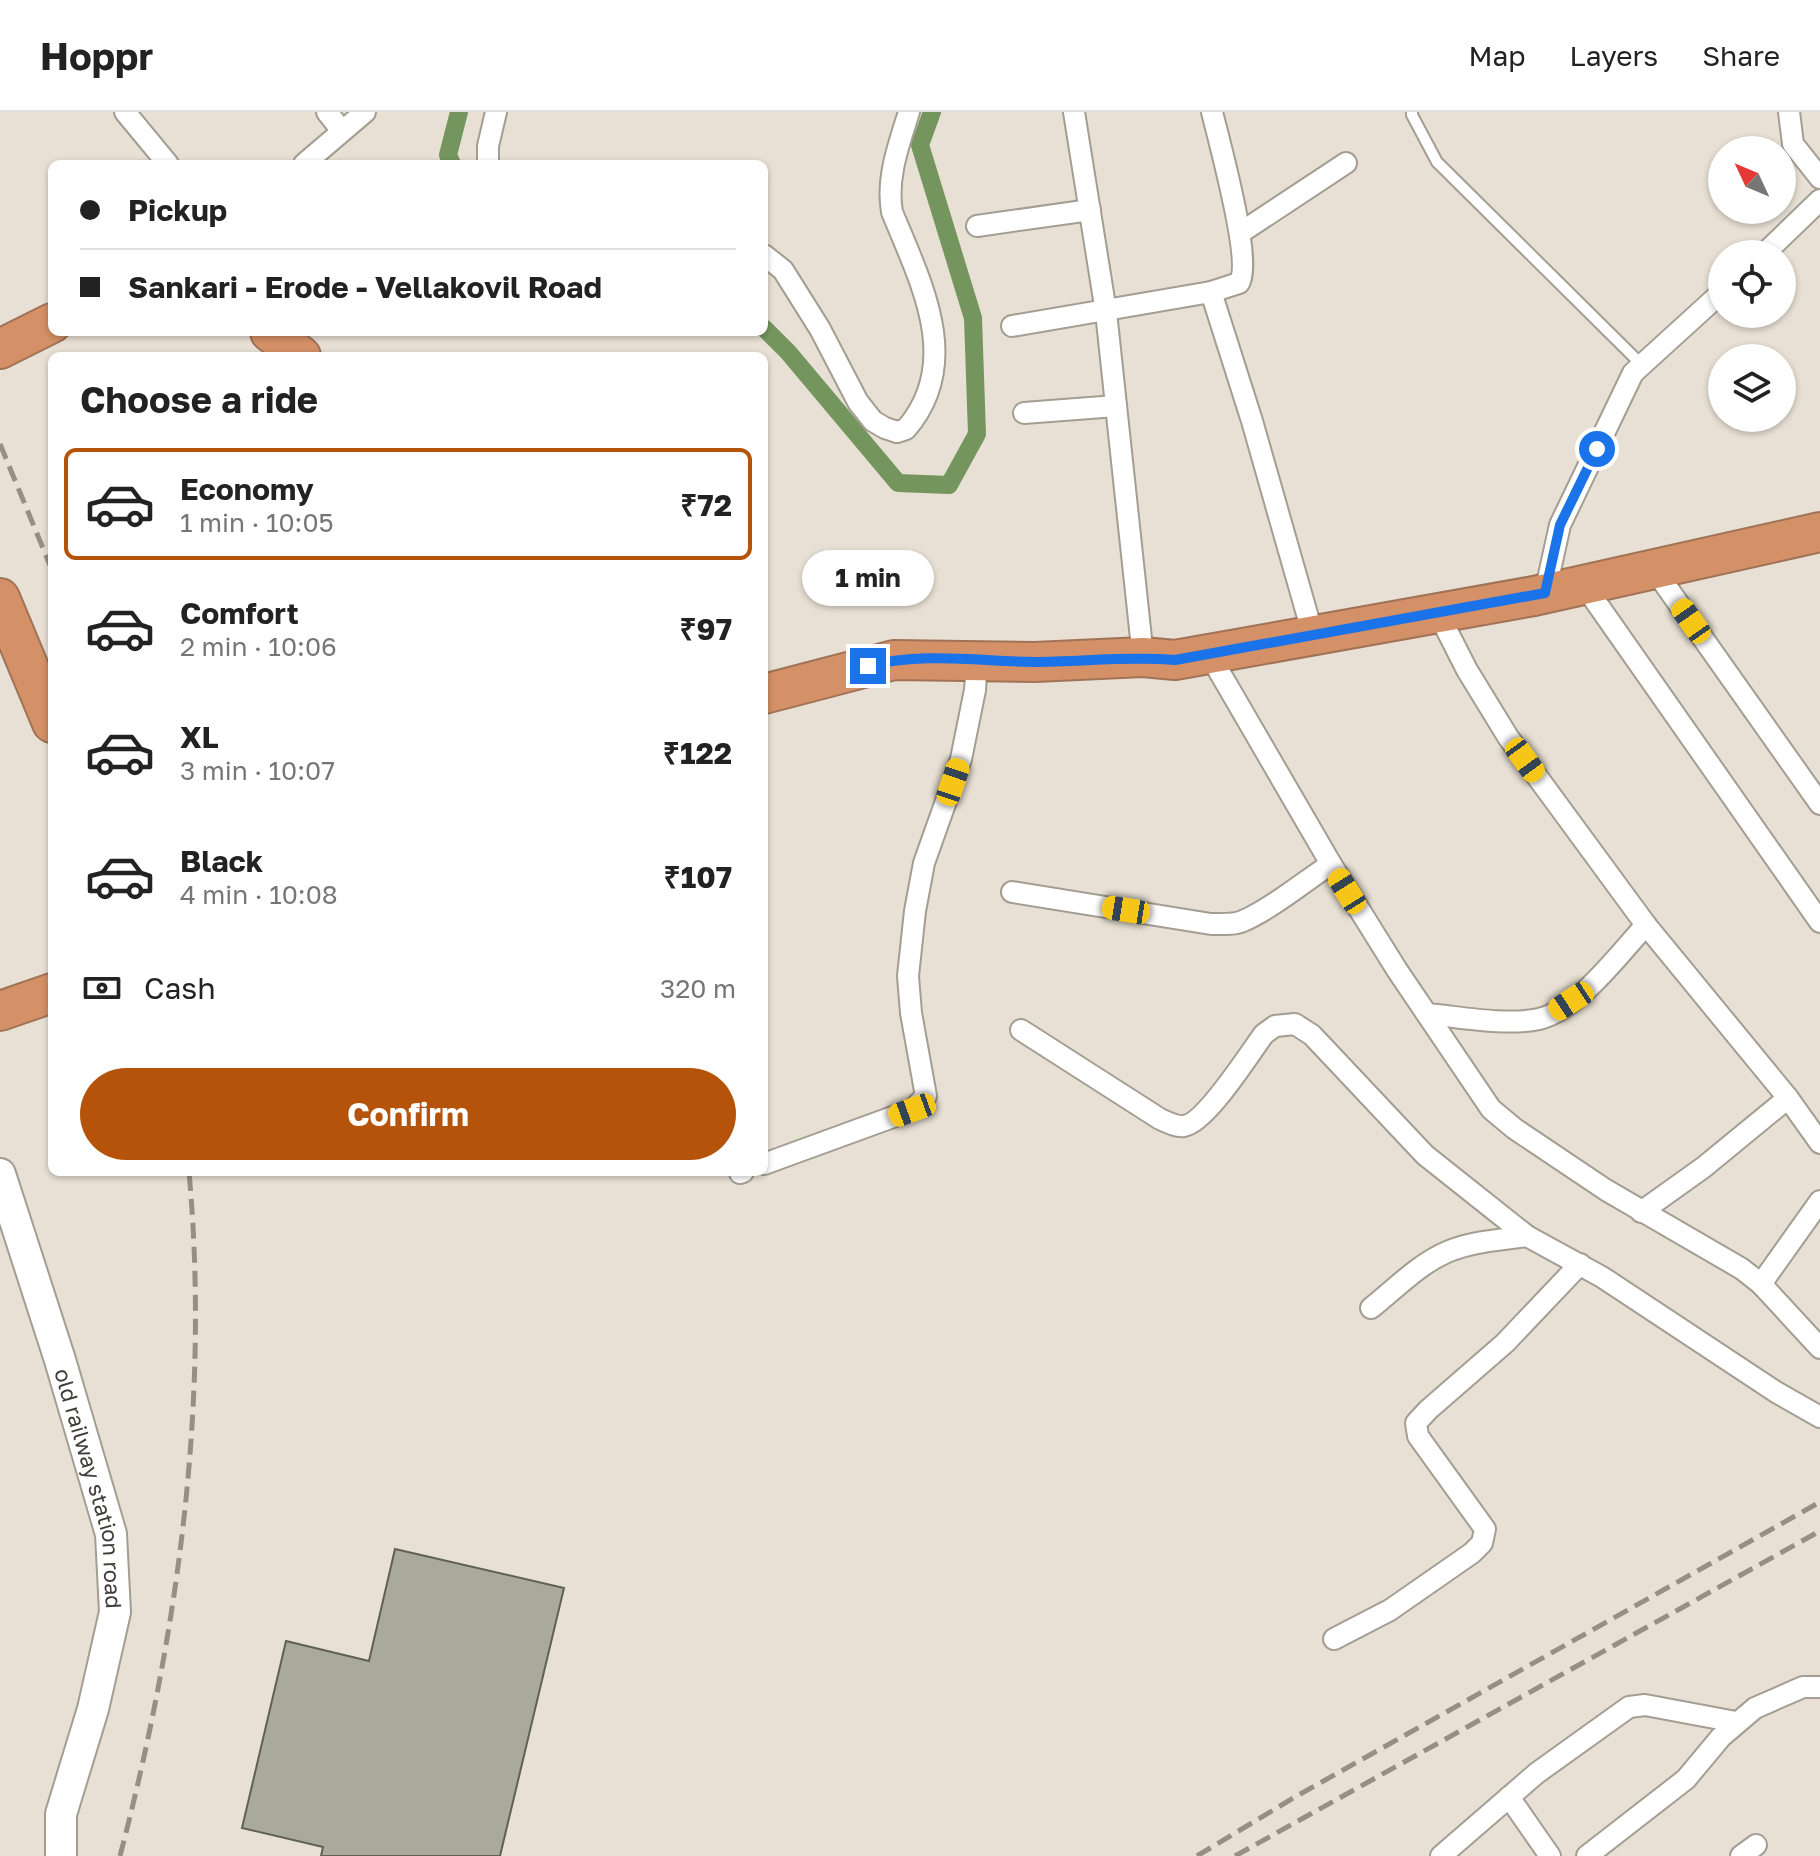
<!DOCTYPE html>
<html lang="en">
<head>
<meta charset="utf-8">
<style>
  :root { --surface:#fff; --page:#f2f2f2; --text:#222; --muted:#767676; --line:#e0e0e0; --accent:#b45309 }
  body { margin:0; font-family:"Golos Text",sans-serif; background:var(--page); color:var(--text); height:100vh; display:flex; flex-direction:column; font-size:30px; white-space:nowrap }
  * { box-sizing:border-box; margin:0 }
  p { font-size:26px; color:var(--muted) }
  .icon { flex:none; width:44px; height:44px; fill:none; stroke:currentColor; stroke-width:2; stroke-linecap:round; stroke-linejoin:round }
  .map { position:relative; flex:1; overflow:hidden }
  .drawer { position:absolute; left:48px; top:240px; width:720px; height:824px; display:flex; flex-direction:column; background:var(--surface); border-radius:12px; box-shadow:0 2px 6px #0004 }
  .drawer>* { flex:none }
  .guide { position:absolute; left:48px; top:48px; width:720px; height:176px; border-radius:12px; box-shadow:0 2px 6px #0004; display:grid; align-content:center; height:176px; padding:0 32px; background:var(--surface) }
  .needle { width:52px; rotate:314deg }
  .fabs { position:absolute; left:1708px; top:24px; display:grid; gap:16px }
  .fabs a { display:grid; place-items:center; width:88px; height:88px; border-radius:50%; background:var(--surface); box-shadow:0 2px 6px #0004; font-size:40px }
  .end { position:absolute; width:36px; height:36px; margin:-18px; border:10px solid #1a73e8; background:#fff; box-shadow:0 0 0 4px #fff }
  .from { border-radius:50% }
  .bubble { position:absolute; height:56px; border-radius:28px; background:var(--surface); box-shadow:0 2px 6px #0004; font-size:26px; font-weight:700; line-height:56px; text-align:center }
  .car { position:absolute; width:24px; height:48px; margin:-24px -12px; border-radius:10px; box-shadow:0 0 6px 2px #0007; background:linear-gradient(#f5c518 24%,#345 0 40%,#f5c518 0 76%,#345 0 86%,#f5c518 0) }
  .guide b { display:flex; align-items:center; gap:28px; height:76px; font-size:30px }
  .guide b+b { border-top:2px solid var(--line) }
  .guide i { width:20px; height:20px; background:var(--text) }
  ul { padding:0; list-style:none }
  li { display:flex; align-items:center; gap:24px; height:112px; margin:0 16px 12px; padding:0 16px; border:4px solid transparent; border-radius:12px }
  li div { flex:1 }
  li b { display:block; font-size:30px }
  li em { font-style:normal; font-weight:700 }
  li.current { border-color:var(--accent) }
  li>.icon { width:72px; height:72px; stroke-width:1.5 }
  h2 { padding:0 32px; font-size:36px; line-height:96px }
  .pay { display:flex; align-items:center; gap:20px; height:88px; padding:0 32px; font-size:30px }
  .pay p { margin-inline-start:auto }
  .primary-button { display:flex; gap:16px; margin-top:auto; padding:16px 32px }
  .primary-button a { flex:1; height:92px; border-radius:48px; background:var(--accent); color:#fff; font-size:32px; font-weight:700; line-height:92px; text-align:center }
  header { display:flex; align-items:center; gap:48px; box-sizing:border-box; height:112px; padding:0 40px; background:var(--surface); border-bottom:2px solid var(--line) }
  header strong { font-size:38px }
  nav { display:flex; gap:44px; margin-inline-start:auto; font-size:28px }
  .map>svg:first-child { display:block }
</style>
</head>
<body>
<header>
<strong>Hoppr</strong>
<nav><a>Map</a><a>Layers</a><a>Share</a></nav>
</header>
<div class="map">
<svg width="1820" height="1744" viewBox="0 0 1820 1744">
  <rect width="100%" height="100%" fill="#e8e0d4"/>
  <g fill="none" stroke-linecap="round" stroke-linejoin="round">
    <!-- canal -->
    <g stroke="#75955e" stroke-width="18">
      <path d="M 452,52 L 448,43 L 459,0"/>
      <path d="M 764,216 L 788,240 L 898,371 L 949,373 L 977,322 L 973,206 L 920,33 L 932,0"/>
    </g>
  </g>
  <!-- building -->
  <path fill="#a9a99c" stroke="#606054" stroke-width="2" d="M 395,1437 L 564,1476 L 500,1744 L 321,1744 L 323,1735 L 242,1716 L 286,1529 L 369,1549 Z"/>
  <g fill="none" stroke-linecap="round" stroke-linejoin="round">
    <defs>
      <path id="lane" d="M 1412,0 L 1412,3 L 1437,50 L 1642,253"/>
      <g id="street">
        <path d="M 125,0 L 168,52"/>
        <path d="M 327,0 L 342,19"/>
        <path d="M 1074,0 L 1106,200 L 1143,545"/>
        <path d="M 1789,0 L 1793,32 L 1820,66"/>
        <path d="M 304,52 L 365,0"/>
        <path d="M 488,52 L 488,34 L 496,0"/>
        <path d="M 977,114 L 1090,98"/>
        <path d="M 1240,121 L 1346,51"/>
        <path d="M 1764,142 L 1820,88"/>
        <path d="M 764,143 L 783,158 L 820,217 L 858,290 L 873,309 L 885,316 L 897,320 L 906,317 C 964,250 920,169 892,100 C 886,66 899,32 909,0"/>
        <path d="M 1211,180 L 1252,309 L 1313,523"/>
        <path d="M 1012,214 L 1211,180 L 1239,171 C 1253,151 1219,29 1212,0"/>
        <path d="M 1024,301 L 1116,294"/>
        <path d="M 1654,457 L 1820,692"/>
        <path d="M 1584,473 L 1820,810"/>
        <path d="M 1545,481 L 1560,413 L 1633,261 L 1722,180"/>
        <path d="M 1438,501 L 1467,558 L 1508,625 L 1646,813 L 1788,986 L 1820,1031"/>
        <path d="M 1209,542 L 1331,752 L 1397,858 L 1491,997 L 1515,1017 L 1606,1078 L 1742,1157 L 1761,1172 L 1820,1236"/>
        <path d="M 1012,780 L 1211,812 C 1222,812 1234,813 1243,809 C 1271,797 1305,769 1331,752"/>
        <path d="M 1427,902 C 1460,905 1507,914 1539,907 C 1579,897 1619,842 1646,813"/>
        <path d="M 1021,918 L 1160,1007 C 1167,1010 1176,1015 1184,1014 C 1206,1011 1249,942 1264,922 L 1275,914 L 1295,912 L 1312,923 L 1425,1043 L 1527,1124 L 1602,1165 L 1776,1280 L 1820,1305"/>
        <path d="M 764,1052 L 912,998 L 926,984 L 911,901 L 908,864 L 915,799 L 924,751 L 961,647 L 975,578 L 977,548"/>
        <path d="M 740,1061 L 743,1060"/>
        <path d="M 1641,1100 L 1704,1055 L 1788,986"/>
        <path d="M 1761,1172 L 1820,1089"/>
        <path d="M 1371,1196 C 1395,1177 1419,1152 1447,1140 C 1472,1129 1501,1128 1527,1124"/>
        <path d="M 1334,1527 L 1390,1498 L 1472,1441 L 1482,1431 L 1485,1417 L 1418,1324 L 1416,1311 L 1428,1298 L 1505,1231 L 1580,1152"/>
        <path d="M 1509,1685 L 1550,1744"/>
        <path d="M 1441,1744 L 1537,1661 L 1629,1595 L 1645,1593 L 1736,1610"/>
        <path d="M 1587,1744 L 1686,1667 L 1721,1625 L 1755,1596 L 1803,1575 L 1820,1575"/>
        <path d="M 1741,1744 L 1756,1733"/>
      </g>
      <g id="secondary">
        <path id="s1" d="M 0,1062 L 60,1248 L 111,1422 L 115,1500 L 93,1597 L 61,1702 L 61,1744"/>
      </g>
      <g id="highway">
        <path d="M 270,220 L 301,244"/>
        <path d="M 0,237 L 52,211"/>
        <path d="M 0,486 L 52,611"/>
        <path d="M 764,582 L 894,548 L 1035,550 L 1143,545 L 1175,548 L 1534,484 L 1820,420"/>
        <path d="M 0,899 L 52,881"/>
      </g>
    </defs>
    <!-- lane casing -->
    <use href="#lane" stroke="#a49d92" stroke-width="14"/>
    <!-- street casing -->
    <use href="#street" stroke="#a49d92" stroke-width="24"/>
    <!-- secondary casing -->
    <use href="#secondary" stroke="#a49d92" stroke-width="34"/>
    <!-- highway casing -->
    <use href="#highway" stroke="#a07357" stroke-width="42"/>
    <!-- lane -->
    <use href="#lane" stroke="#fff" stroke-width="10"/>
    <!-- street -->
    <use href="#street" stroke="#fff" stroke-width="20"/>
    <!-- secondary -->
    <use href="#secondary" stroke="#fff" stroke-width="30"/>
    <!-- highway -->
    <use href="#highway" stroke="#d49067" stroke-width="38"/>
    <!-- rail -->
    <g stroke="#958f86" stroke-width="5" stroke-dasharray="16 8" stroke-linecap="butt">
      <path d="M 0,332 L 52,458"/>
      <path d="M 120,1744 C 178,1522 210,1289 189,1060"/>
      <path d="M 1197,1744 L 1295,1685 L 1820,1390"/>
      <path d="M 1235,1744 L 1820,1419"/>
    </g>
  </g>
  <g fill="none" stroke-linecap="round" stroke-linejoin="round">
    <!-- route -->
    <path stroke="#1a73e8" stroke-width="10" d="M 868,554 C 921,540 979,549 1033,550 C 1081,550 1127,544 1175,548 L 1545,481 L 1560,413 L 1597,337"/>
  </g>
  <g text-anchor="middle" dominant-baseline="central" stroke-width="6" stroke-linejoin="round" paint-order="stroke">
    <!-- street labels -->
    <g font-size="22" fill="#403c38" stroke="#f5ede1">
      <text stroke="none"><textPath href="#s1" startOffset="328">old railway station road</textPath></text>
    </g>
  </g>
</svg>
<div class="fabs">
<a><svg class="needle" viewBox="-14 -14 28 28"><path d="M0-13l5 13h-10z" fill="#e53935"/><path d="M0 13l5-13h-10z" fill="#767676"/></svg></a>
<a><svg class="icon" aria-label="locate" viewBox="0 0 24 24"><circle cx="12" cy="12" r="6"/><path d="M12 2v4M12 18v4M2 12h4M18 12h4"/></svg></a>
<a><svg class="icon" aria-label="layers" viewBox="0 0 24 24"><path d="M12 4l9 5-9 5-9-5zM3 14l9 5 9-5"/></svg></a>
</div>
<i class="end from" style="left:1597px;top:337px"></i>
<i class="end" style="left:868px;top:554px"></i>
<div class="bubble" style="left:802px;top:438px;width:132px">1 min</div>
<i class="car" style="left:1691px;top:509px;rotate:325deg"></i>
<i class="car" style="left:1525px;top:648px;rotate:144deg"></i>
<i class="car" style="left:953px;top:670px;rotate:19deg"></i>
<i class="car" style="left:1347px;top:779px;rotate:328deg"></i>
<i class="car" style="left:1126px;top:798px;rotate:279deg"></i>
<i class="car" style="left:1571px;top:889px;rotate:237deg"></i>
<i class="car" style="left:912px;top:998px;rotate:250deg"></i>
<div class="guide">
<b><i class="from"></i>Pickup</b>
<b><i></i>Sankari - Erode - Vellakovil Road</b>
</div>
<section class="drawer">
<h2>Choose a ride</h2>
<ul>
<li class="current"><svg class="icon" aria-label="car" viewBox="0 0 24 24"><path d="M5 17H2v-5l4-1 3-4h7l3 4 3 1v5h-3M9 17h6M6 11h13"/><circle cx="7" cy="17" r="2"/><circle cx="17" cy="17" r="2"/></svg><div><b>Economy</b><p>1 min · 10:05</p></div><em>₹72</em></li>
<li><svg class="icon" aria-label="car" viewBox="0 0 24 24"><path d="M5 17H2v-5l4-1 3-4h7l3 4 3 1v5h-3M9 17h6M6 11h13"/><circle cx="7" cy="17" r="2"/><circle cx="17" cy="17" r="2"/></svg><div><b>Comfort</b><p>2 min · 10:06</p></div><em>₹97</em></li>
<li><svg class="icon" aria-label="car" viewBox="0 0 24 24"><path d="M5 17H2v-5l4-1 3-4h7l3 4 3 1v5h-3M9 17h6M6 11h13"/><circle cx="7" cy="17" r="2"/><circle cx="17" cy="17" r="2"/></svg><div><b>XL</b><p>3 min · 10:07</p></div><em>₹122</em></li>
<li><svg class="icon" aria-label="car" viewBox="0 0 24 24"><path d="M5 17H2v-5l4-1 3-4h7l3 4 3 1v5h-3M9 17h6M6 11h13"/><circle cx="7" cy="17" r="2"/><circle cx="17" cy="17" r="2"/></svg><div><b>Black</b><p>4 min · 10:08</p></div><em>₹107</em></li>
</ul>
<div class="pay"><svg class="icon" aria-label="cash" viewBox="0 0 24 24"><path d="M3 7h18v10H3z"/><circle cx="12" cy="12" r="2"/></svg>Cash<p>320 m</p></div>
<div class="primary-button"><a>Confirm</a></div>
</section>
</div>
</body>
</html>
